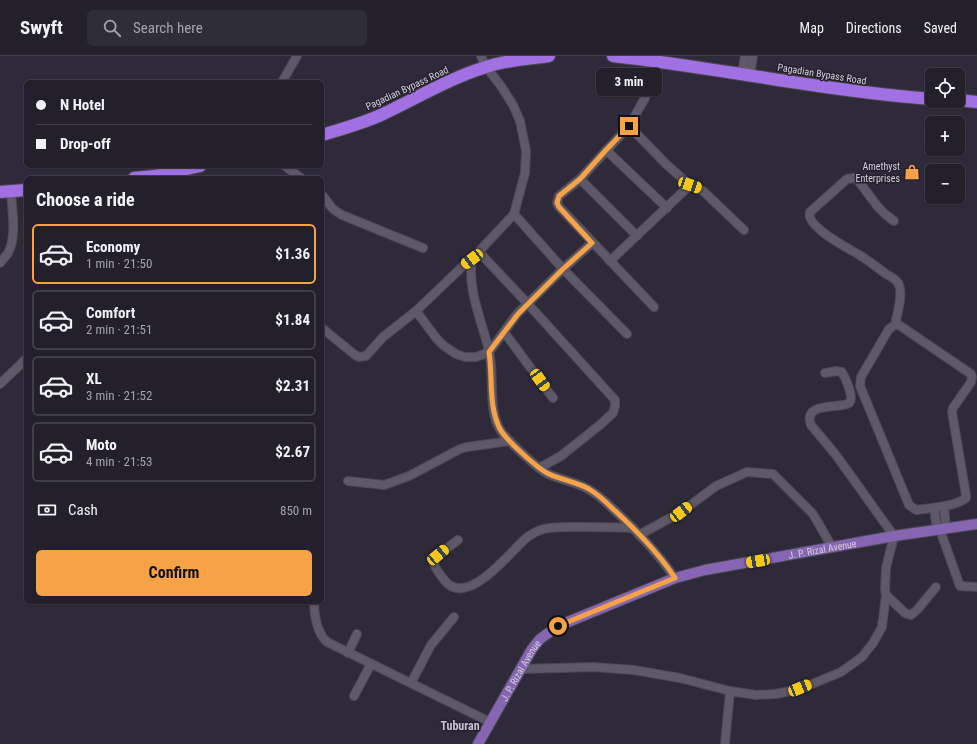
<!DOCTYPE html>
<html lang="en">
<head>
<meta charset="utf-8">
<style>
  :root { --surface:#23202b; --page:#2f2d37; --text:#f1f3f6; --muted:#a3a3a9; --line:#403e47; --accent:#f5a346 }
  body { margin:0; font-family:"Roboto Condensed",sans-serif; background:var(--page); color:var(--text); height:100vh; display:flex; flex-direction:column; font-size:15px; white-space:nowrap }
  * { box-sizing:border-box; margin:0 }
  p { font-size:13px; color:var(--muted) }
  .icon { flex:none; width:22px; height:22px; fill:none; stroke:currentColor; stroke-width:2; stroke-linecap:round; stroke-linejoin:round }
  .map { position:relative; flex:1; overflow:hidden }
  .details { position:absolute; left:24px; top:120px; width:300px; height:428px; display:flex; flex-direction:column; background:var(--surface); border-radius:6px; box-shadow:0 1px 3px #0004,0 0 0 1px var(--line) }
  .details>* { flex:none }
  .banner { position:absolute; left:24px; top:24px; width:300px; height:88px; border-radius:6px; box-shadow:0 1px 3px #0004,0 0 0 1px var(--line); display:grid; align-content:center; height:88px; padding:0 12px; background:var(--surface) }
  .fabs { position:absolute; left:925px; top:12px; display:grid; gap:8px }
  .fabs a { display:grid; place-items:center; width:40px; height:40px; border-radius:6px; background:var(--surface); box-shadow:0 1px 3px #0004,0 0 0 1px var(--line); font-size:20px }
  .end { position:absolute; width:18px; height:18px; margin:-9px; border:5px solid #f5a346; background:#111; box-shadow:0 0 0 2px #111 }
  .from { border-radius:50% }
  .bubble { position:absolute; height:28px; border-radius:6px; background:var(--surface); box-shadow:0 1px 3px #0004,0 0 0 1px var(--line); font-size:13px; font-weight:700; line-height:28px; text-align:center }
  .car { position:absolute; width:12px; height:24px; margin:-12px -6px; border-radius:5px; box-shadow:0 0 3px 1px #0007; background:linear-gradient(#f5c518 24%,#345 0 40%,#f5c518 0 76%,#345 0 86%,#f5c518 0) }
  .banner b { display:flex; align-items:center; gap:14px; height:38px; font-size:15px }
  .banner b+b { border-top:1px solid var(--line) }
  .banner i { width:10px; height:10px; background:var(--text) }
  ul { padding:0; list-style:none }
  li { display:flex; align-items:center; gap:12px; height:60px; margin:0 8px 6px; padding:0 4px; border:2px solid var(--line); border-radius:6px }
  li div { flex:1 }
  li b { display:block; font-size:15px }
  li em { font-style:normal; font-weight:700 }
  li.selected { border-color:var(--accent) }
  li>.icon { width:36px; height:36px; stroke-width:1.5 }
  h2 { padding:0 12px; font-size:18px; line-height:48px }
  .pay { display:flex; align-items:center; gap:10px; height:44px; padding:0 12px; font-size:15px }
  .pay p { margin-inline-start:auto }
  .action { display:flex; gap:8px; margin-top:auto; padding:8px 12px }
  .action a { flex:1; height:46px; border-radius:6px; background:var(--accent); color:#111; font-size:16px; font-weight:700; line-height:46px; text-align:center }
  header { display:flex; align-items:center; gap:24px; box-sizing:border-box; height:56px; padding:0 20px; background:var(--surface); border-bottom:1px solid var(--line) }
  header strong { font-size:19px }
  nav { display:flex; gap:22px; margin-inline-start:auto; font-size:14px }
  .search { width:280px; height:36px; background:var(--page); display:flex; align-items:center; gap:10px; box-sizing:border-box; padding:0 14px; border-radius:6px; color:var(--muted); font-size:15px }
  .map>svg:first-child { display:block }
</style>
</head>
<body>
<header>
<strong>Swyft</strong>
<div class="search"><svg class="icon" aria-label="search" viewBox="0 0 24 24"><circle cx="10" cy="10" r="6"/><path d="M15 15l6 6"/></svg>Search here</div>
<nav><a>Map</a><a>Directions</a><a>Saved</a></nav>
</header>
<div class="map">
<svg width="977" height="688" viewBox="0 0 977 688">
  <rect width="100%" height="100%" fill="#2f2a39"/>
  <g fill="none" stroke-linecap="round" stroke-linejoin="round">
    <defs>
      <g id="minor">
        <path d="M 481,0 L 486,11 L 501,30 L 513,49 L 520,65 L 526,95 L 525,117 L 514,158 L 472,203 C 467,234 482,265 489,295 C 495,319 487,355 501,375 C 508,385 538,413 548,418 C 561,424 576,426 588,433 C 597,438 605,445 612,452 C 635,473 657,496 675,522"/>
        <path d="M 742,17 L 745,0"/>
        <path d="M 750,19 L 753,0"/>
        <path d="M 282,26 L 297,0"/>
        <path d="M 606,94 L 667,152"/>
        <path d="M 285,110 L 301,122"/>
        <path d="M 580,123 L 637,180"/>
        <path d="M 690,129 L 703,135 L 744,174"/>
        <path d="M 322,139 L 333,153 L 342,159 L 423,192"/>
        <path d="M 514,158 L 563,213 L 627,278"/>
        <path d="M 894,165 L 885,158 L 878,151 L 857,123 L 854,122 L 847,123 L 810,156 C 805,171 850,193 861,200 C 869,205 878,212 886,218 C 890,220 896,223 898,227 C 904,236 897,259 895,269 L 889,273 L 861,321 L 860,330 L 909,449 L 916,454 C 931,452 954,451 966,442 L 966,439 L 952,356 L 953,352 L 971,326 L 972,321 L 971,318 L 899,269 L 895,269"/>
        <path d="M 479,196 L 528,248 L 615,344 L 615,350 L 613,357 L 601,368 L 561,400 L 539,412"/>
        <path d="M 610,205 L 690,129 L 667,109 L 629,70"/>
        <path d="M 0,207 C 3,203 6,200 8,197 C 17,181 12,153 11,136"/>
        <path d="M 654,251 L 565,157 L 559,151 L 557,147 L 559,140 L 580,123 L 629,70 L 645,42 L 659,5"/>
        <path d="M 416,255 L 437,283 L 444,290 L 456,298 L 465,301 L 476,301 L 489,296 L 517,258 L 563,213 L 592,187"/>
        <path d="M 322,272 L 355,299 L 359,301 L 366,300 L 383,281 L 416,255 L 462,211 L 472,203"/>
        <path d="M 504,276 L 553,342"/>
        <path d="M 0,328 L 26,303"/>
        <path d="M 348,425 L 384,429 L 409,420 L 460,393 L 467,391 L 510,385"/>
        <path d="M 944,450 L 946,473"/>
        <path d="M 934,452 L 937,474"/>
        <path d="M 940,474 L 960,530 L 977,531"/>
        <path d="M 639,479 L 681,456 L 716,430 L 747,416 L 773,418 L 813,458 L 832,491"/>
        <path d="M 458,484 L 438,499 L 434,507 C 435,514 441,519 445,525 C 467,551 507,500 523,485 C 529,479 536,475 544,473 C 555,470 569,471 581,471 C 598,471 615,471 633,472"/>
        <path d="M 886,539 L 905,557 L 911,559 L 917,554 L 936,531"/>
        <path d="M 314,546 C 314,559 317,577 327,586 L 490,666"/>
        <path d="M 348,597 L 357,578"/>
        <path d="M 521,613 L 594,611 L 634,614 L 680,622 L 730,635 L 756,639 L 775,638 L 800,633 L 841,616 L 862,601 L 873,587 L 882,571 L 886,539 L 885,533 L 886,512 L 894,480 L 836,399 L 811,369 C 802,344 844,354 850,346 C 854,341 845,321 842,316 L 836,315 L 825,317"/>
        <path d="M 411,627 L 431,589 L 454,561"/>
        <path d="M 354,640 L 371,608"/>
        <path d="M 725,688 L 730,635"/>
      </g>
      <g id="major">
        <path id="s1" d="M 478,688 L 532,593 L 540,583 L 558,570 L 675,522 L 705,514 L 894,480 L 977,468"/>
      </g>
      <g id="highway">
        <path d="M 613,0 C 720,12 825,35 932,43"/>
        <path d="M 958,44 L 977,46"/>
        <path d="M 322,79 C 342,73 364,67 383,58 C 417,42 450,22 486,11 C 506,4 528,3 549,0"/>
        <path d="M 134,122 L 154,120 L 200,110"/>
        <path d="M 0,136 L 26,134"/>
      </g>
    </defs>
    <!-- minor casing -->
    <use href="#minor" stroke="#4c4854" stroke-width="10"/>
    <!-- major casing -->
    <use href="#major" stroke="#4c4854" stroke-width="12"/>
    <!-- highway casing -->
    <use href="#highway" stroke="#4c4854" stroke-width="14"/>
    <!-- minor -->
    <use href="#minor" stroke="#5e5868" stroke-width="8"/>
    <!-- major -->
    <use href="#major" stroke="#8666b2" stroke-width="10"/>
    <!-- highway -->
    <use href="#highway" stroke="#a170e3" stroke-width="12"/>
  </g>
  <g fill="none" stroke-linecap="round" stroke-linejoin="round">
    <!-- route -->
    <path stroke="#f5a346" stroke-width="5" d="M 558,570 L 675,522 C 658,496 635,473 612,452 C 605,445 597,438 589,433 C 576,426 562,424 549,418 C 538,413 506,384 500,373 C 488,350 493,321 489,296 L 518,258 L 563,213 L 592,187 L 559,151 L 557,147 L 559,140 L 580,123 L 606,94 L 629,70"/>
  </g>
  <!-- icons -->
  <defs>
    <symbol id="shop-bare" viewBox="-9 -9 18 18"><path d="M-5-2.5h2.3a2.7 3.5 0 0 1 5.4 0H5L5.5 6h-11ZM-1.5-2.5h3a1.5 2.3 0 0 0-3 0Z" fill="#f5a346" stroke="#26212e" stroke-width="2.5" paint-order="stroke"/></symbol>
  </defs>
  <g fill-rule="evenodd">
    <use href="#shop-bare" x="901" y="105" width="22" height="22"/>
  </g>
  <g text-anchor="middle" dominant-baseline="central" stroke-width="3" stroke-linejoin="round" paint-order="stroke">
    <!-- street labels -->
    <g font-size="10" fill="#d3d0da" stroke="#26212e">
      <text transform="translate(822 18) rotate(9)">Pagadian Bypass Road</text>
      <text transform="translate(407 32) rotate(-25)">Pagadian Bypass Road</text>
      <text stroke="none"><textPath href="#s1" startOffset="421">J. P. Rizal Avenue</textPath></text>
      <text stroke="none"><textPath href="#s1" startOffset="85">J. P. Rizal Avenue</textPath></text>
    </g>
    <!-- poi labels -->
    <g font-size="10" fill="#d3d0da" stroke="#26212e" text-anchor="end">
      <text x="900" y="110">Amethyst<tspan x="900" dy="12">Enterprises</tspan></text>
    </g>
    <!-- quarter labels -->
    <g font-size="12" font-weight="bold" fill="#c6c0d2" stroke="#26212e">
      <text x="460" y="670">Tuburan</text>
    </g>
  </g>
</svg>
<div class="fabs">
<a><svg class="icon" aria-label="locate" viewBox="0 0 24 24"><circle cx="12" cy="12" r="6"/><path d="M12 2v4M12 18v4M2 12h4M18 12h4"/></svg></a>
<a>+</a>
<a>−</a>
</div>
<i class="end from" style="left:558px;top:570px"></i>
<i class="end" style="left:629px;top:70px"></i>
<div class="bubble" style="left:596px;top:12px;width:66px">3 min</div>
<i class="car" style="left:690px;top:129px;rotate:109deg"></i>
<i class="car" style="left:472px;top:203px;rotate:233deg"></i>
<i class="car" style="left:540px;top:324px;rotate:144deg"></i>
<i class="car" style="left:681px;top:456px;rotate:52deg"></i>
<i class="car" style="left:438px;top:499px;rotate:50deg"></i>
<i class="car" style="left:758px;top:505px;rotate:260deg"></i>
<i class="car" style="left:800px;top:632px;rotate:68deg"></i>
<div class="banner">
<b><i class="from"></i>N Hotel</b>
<b><i></i>Drop-off</b>
</div>
<section class="details">
<h2>Choose a ride</h2>
<ul>
<li class="selected"><svg class="icon" aria-label="car" viewBox="0 0 24 24"><path d="M5 17H2v-5l4-1 3-4h7l3 4 3 1v5h-3M9 17h6M6 11h13"/><circle cx="7" cy="17" r="2"/><circle cx="17" cy="17" r="2"/></svg><div><b>Economy</b><p>1 min · 21:50</p></div><em>$1.36</em></li>
<li><svg class="icon" aria-label="car" viewBox="0 0 24 24"><path d="M5 17H2v-5l4-1 3-4h7l3 4 3 1v5h-3M9 17h6M6 11h13"/><circle cx="7" cy="17" r="2"/><circle cx="17" cy="17" r="2"/></svg><div><b>Comfort</b><p>2 min · 21:51</p></div><em>$1.84</em></li>
<li><svg class="icon" aria-label="car" viewBox="0 0 24 24"><path d="M5 17H2v-5l4-1 3-4h7l3 4 3 1v5h-3M9 17h6M6 11h13"/><circle cx="7" cy="17" r="2"/><circle cx="17" cy="17" r="2"/></svg><div><b>XL</b><p>3 min · 21:52</p></div><em>$2.31</em></li>
<li><svg class="icon" aria-label="car" viewBox="0 0 24 24"><path d="M5 17H2v-5l4-1 3-4h7l3 4 3 1v5h-3M9 17h6M6 11h13"/><circle cx="7" cy="17" r="2"/><circle cx="17" cy="17" r="2"/></svg><div><b>Moto</b><p>4 min · 21:53</p></div><em>$2.67</em></li>
</ul>
<div class="pay"><svg class="icon" aria-label="cash" viewBox="0 0 24 24"><path d="M3 7h18v10H3z"/><circle cx="12" cy="12" r="2"/></svg>Cash<p>850 m</p></div>
<div class="action"><a>Confirm</a></div>
</section>
</div>
</body>
</html>
